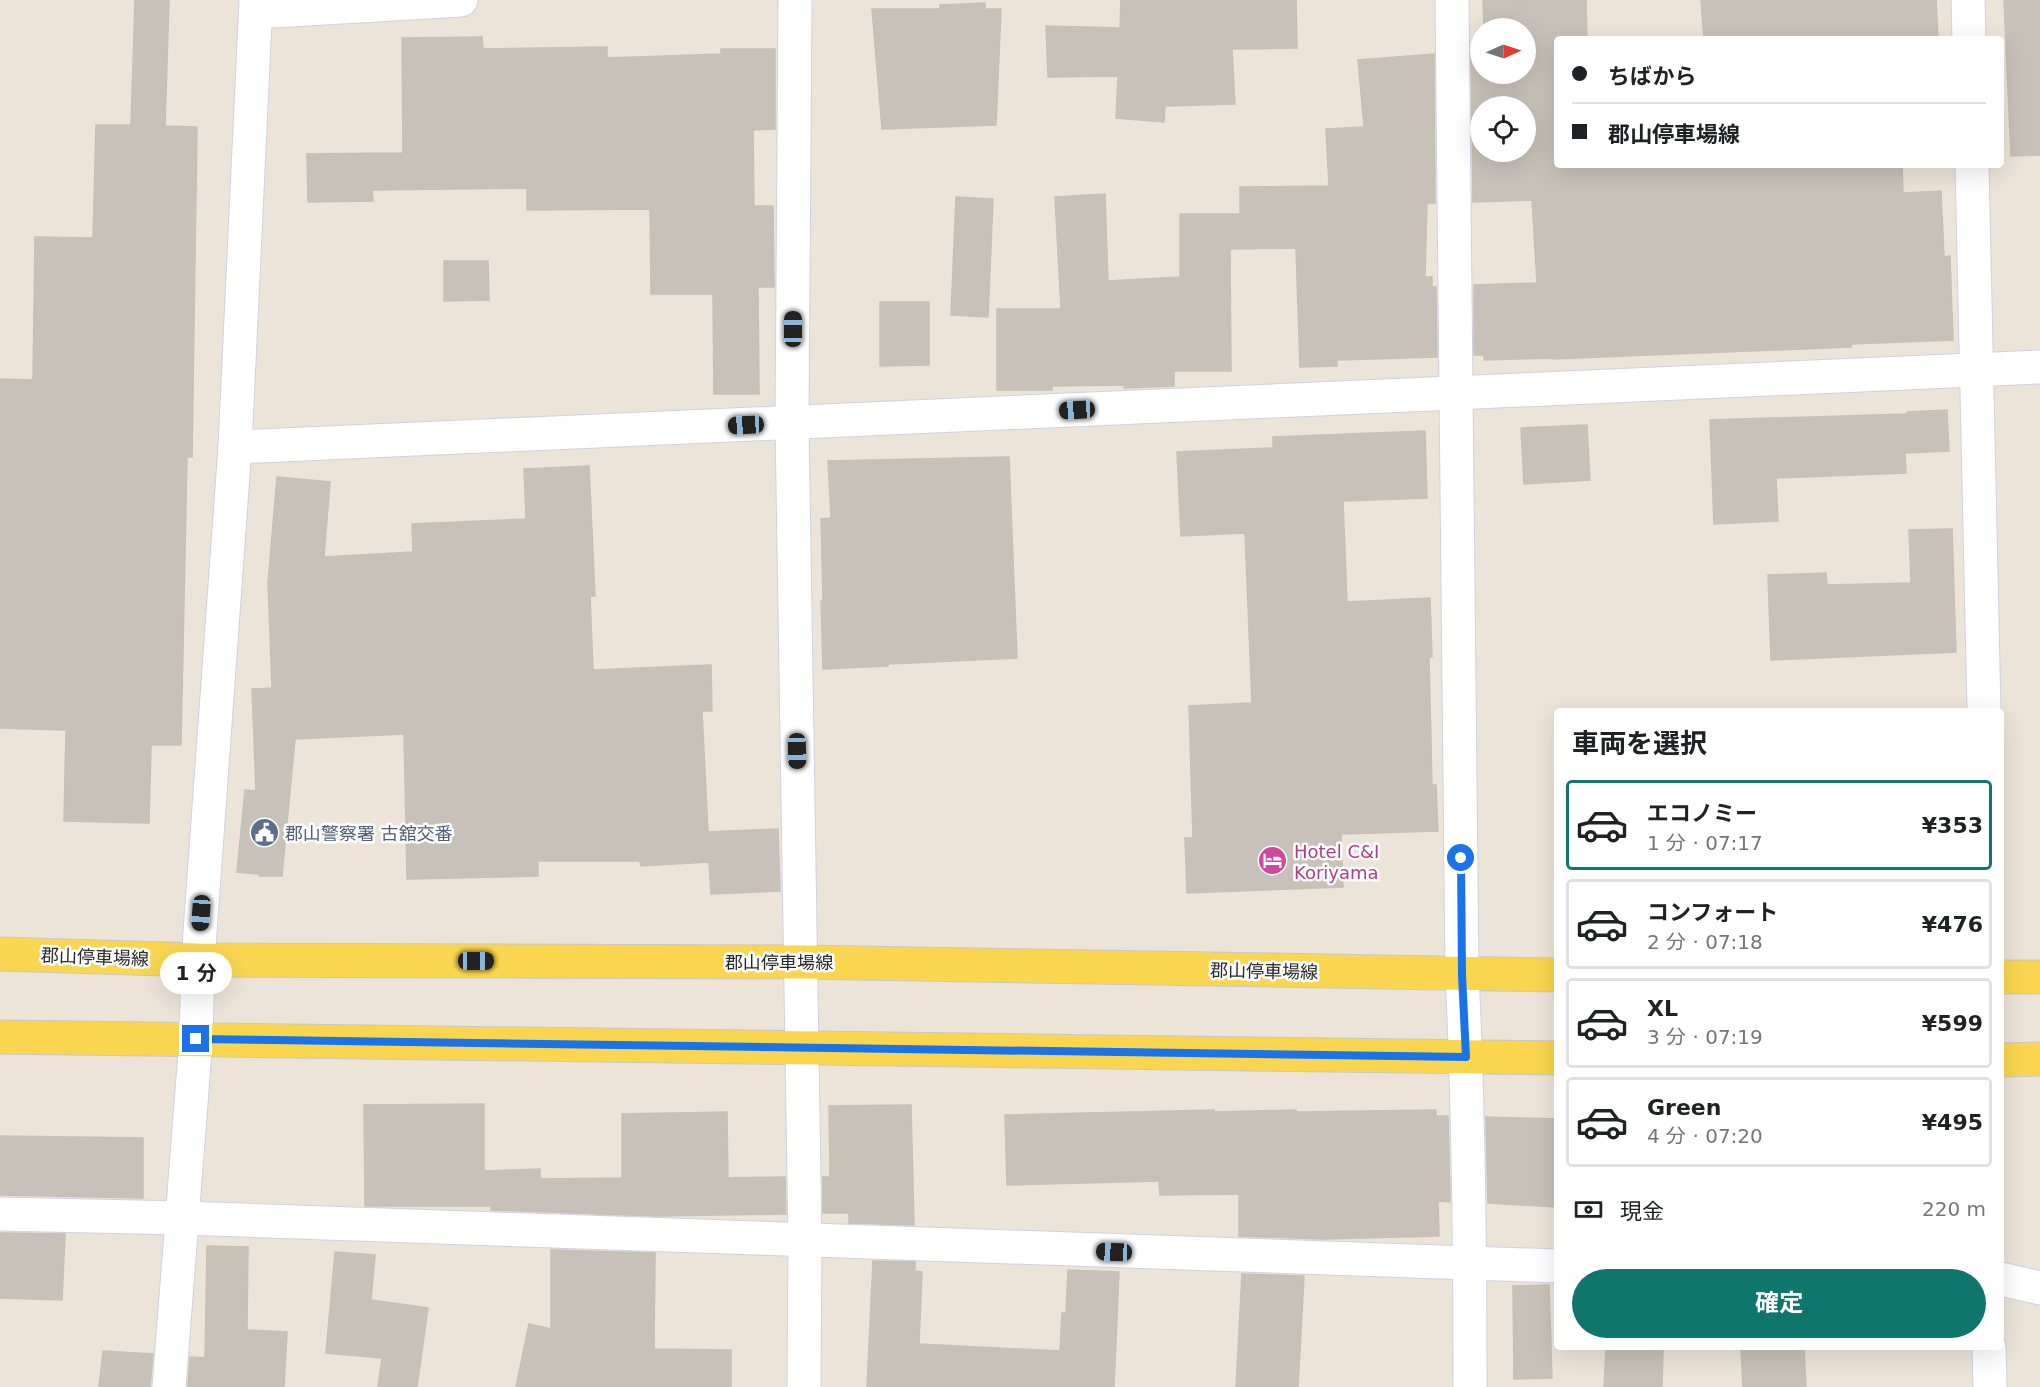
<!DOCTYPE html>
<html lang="ja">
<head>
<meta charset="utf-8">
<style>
  :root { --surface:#fff; --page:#f2f2f2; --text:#202124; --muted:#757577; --line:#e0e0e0; --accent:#0f766e }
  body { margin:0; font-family:"DejaVu Sans","Noto Sans JP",sans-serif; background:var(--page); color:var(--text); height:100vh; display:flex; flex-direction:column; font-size:22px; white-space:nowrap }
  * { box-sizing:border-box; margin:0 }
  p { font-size:20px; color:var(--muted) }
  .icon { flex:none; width:33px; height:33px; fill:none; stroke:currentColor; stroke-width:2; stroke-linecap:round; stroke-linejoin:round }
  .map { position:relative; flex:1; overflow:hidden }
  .side { position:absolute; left:1554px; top:708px; width:450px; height:642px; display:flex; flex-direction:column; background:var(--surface); border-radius:6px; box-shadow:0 6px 24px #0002 }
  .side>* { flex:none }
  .guide { position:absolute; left:1554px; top:36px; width:450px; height:132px; border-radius:6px; box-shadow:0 6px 24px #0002; display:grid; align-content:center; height:132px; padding:0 18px; background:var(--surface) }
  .needle { width:39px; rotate:87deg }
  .buttons { position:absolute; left:1470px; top:18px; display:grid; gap:12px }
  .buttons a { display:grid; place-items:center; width:66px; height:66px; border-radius:50%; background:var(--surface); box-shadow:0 6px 24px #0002; font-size:30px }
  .end { position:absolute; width:27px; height:27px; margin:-14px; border:8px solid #1a73e8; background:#fff; box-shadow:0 0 0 3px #fff }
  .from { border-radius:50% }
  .bubble { position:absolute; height:42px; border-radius:21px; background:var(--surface); box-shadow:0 6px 24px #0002; font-size:20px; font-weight:700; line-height:42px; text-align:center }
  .car { position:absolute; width:18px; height:36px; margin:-18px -9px; border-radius:8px; box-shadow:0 0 4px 2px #0007; background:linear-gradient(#222 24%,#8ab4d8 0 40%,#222 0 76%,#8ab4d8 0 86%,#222 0) }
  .guide b { display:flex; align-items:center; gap:21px; height:57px; font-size:22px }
  .guide b+b { border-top:2px solid var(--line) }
  .guide i { width:15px; height:15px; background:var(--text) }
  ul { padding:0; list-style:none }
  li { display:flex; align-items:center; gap:18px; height:90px; margin:0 12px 9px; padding:0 6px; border:3px solid var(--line); border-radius:6px }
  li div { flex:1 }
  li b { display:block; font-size:22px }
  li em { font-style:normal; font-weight:700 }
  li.current { border-color:var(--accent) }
  li>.icon { width:54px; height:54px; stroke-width:1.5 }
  h2 { padding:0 18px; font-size:27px; line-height:72px }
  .pay { display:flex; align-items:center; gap:15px; height:66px; padding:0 18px; font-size:22px }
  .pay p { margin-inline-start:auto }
  .action { display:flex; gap:12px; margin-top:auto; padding:12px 18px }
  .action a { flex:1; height:69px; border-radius:36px; background:var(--accent); color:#fff; font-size:24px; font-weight:700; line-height:69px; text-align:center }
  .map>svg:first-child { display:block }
</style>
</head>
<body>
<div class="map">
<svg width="2040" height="1387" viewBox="0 0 2040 1387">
  <rect width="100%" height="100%" fill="#ece4d9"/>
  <!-- building -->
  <g fill="#c7c1b9" stroke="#c7c0b3" stroke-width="1.5" fill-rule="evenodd">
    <path d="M 135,0 L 169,0 L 165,126 L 197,127 L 192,457 L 187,457 L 181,745 L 151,745 L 149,823 L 64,821 L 66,730 L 0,728 L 0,379 L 33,380 L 35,237 L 93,238 L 96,125 L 131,125 Z"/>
    <path d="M 1121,0 L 1296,0 L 1297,48 L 1232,49 L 1235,104 L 1165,106 L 1164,122 L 1116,118 L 1118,76 L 1048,77 L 1046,26 L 1120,28 Z"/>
    <path d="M 1483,0 L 1586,0 L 1587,39 L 1557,39 L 1557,165 L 1902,165 L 1903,193 L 1941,191 L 1944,257 L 1950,256 L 1953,340 L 1851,344 L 1851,347 L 1552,359 L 1552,358 L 1484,360 L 1484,355 L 1474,355 L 1474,285 L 1537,283 L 1532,200 L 1473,202 L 1471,51 L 1480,50 L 1480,74 L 1526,74 L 1526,28 L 1484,28 ZM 1480,106 L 1526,106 L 1526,152 L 1480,152 Z"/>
    <path d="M 1701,0 L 1936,0 L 1938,39 L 1704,39 Z"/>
    <path d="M 2004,0 L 2040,0 L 2040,155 L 2011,156 Z"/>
    <path d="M 985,3 L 985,9 L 1001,9 L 996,125 L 882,129 L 872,9 L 940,9 L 940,5 Z"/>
    <path d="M 482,37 L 483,49 L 607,47 L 607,58 L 721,54 L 721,49 L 775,49 L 775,129 L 753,130 L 754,206 L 773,206 L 774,287 L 758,287 L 759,394 L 714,394 L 713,294 L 651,294 L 650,209 L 527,210 L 527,188 L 372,190 L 373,201 L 308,202 L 307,154 L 403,153 L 402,38 Z"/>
    <path d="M 1434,54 L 1435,203 L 1427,203 L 1425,277 L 1432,277 L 1432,287 L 1436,287 L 1437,357 L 1337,360 L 1337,366 L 1300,367 L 1296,248 L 1230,249 L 1231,371 L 1174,371 L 1174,386 L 1124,388 L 1124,385 L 1052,386 L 1052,390 L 997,390 L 997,309 L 1061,309 L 1055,197 L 1105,194 L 1108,281 L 1180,277 L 1180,214 L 1240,214 L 1240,187 L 1329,186 L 1326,129 L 1364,127 L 1358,60 Z"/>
    <path d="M 956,197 L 993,199 L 988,317 L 951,315 Z"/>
    <path d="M 444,261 L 488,261 L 489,300 L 444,301 Z"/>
    <path d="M 880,302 L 929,302 L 929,365 L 880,366 Z"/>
    <path d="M 1947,410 L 1949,451 L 1905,453 L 1906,473 L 1776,478 L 1778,521 L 1714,524 L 1710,420 L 1907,414 L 1907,412 Z"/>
    <path d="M 1587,425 L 1590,480 L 1524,484 L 1521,428 Z"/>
    <path d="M 1425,431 L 1427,498 L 1343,501 L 1347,602 L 1430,598 L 1432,657 L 1429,657 L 1432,785 L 1436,785 L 1438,831 L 1341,834 L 1343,887 L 1187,893 L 1185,838 L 1193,838 L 1189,706 L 1252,703 L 1245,533 L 1181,536 L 1177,452 L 1273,448 L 1273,437 Z"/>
    <path d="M 1009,457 L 1017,658 L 888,664 L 888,666 L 823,669 L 821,601 L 823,601 L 821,519 L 831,518 L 828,461 Z"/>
    <path d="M 589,466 L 595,596 L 590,596 L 593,670 L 711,665 L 712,711 L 702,711 L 708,832 L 778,829 L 780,891 L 711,894 L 709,862 L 641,866 L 640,861 L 538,861 L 538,876 L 407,879 L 404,734 L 295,739 L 282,876 L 259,876 L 259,874 L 237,872 L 245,790 L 256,791 L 252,689 L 272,688 L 268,583 L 277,477 L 330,482 L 324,557 L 413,552 L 412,524 L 526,519 L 524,469 Z"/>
    <path d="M 1952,529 L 1956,652 L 1771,660 L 1768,575 L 1826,573 L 1827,585 L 1911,583 L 1909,530 Z"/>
    <path d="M 484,1104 L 484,1171 L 540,1169 L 540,1179 L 622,1178 L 622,1114 L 727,1112 L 728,1178 L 785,1177 L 786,1214 L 655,1216 L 491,1210 L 491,1206 L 365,1206 L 364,1105 Z"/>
    <path d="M 911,1105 L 914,1225 L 849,1223 L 849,1213 L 823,1213 L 823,1177 L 830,1177 L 829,1106 Z"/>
    <path d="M 1214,1110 L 1214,1112 L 1296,1110 L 1296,1112 L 1436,1110 L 1436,1116 L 1448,1116 L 1450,1202 L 1438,1201 L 1439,1236 L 1322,1239 L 1239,1236 L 1239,1194 L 1160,1195 L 1159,1181 L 1007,1185 L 1005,1115 Z"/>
    <path d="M 1486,1117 L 1557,1119 L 1557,1207 L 1488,1203 Z"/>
    <path d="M 0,1136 L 143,1138 L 143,1198 L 0,1195 Z"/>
    <path d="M 0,1233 L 65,1234 L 62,1300 L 0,1298 Z"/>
    <path d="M 207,1246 L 248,1247 L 247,1330 L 287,1332 L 284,1387 L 188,1387 L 190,1357 L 205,1358 Z"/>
    <path d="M 551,1250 L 655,1253 L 654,1349 L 731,1350 L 731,1387 L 516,1387 L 529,1324 L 551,1329 Z"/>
    <path d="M 335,1252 L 375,1255 L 371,1300 L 428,1308 L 417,1387 L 378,1387 L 382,1358 L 326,1353 Z"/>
    <path d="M 873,1261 L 915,1262 L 915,1271 L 922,1272 L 919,1344 L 1060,1351 L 1062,1313 L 1066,1313 L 1068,1270 L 1119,1272 L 1114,1387 L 867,1387 Z"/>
    <path d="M 1242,1274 L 1304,1276 L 1298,1387 L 1236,1387 Z"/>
    <path d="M 1549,1285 L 1552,1378 L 1514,1379 L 1513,1286 Z"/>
    <path d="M 1606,1347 L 1663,1347 L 1662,1387 L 1604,1387 Z"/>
    <path d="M 1751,1347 L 1804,1347 L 1806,1387 L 1743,1387 L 1741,1350 L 1751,1349 Z"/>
    <path d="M 103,1351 L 153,1354 L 150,1387 L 99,1387 Z"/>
  </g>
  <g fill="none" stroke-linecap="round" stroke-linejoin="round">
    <defs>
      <g id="minor">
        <path d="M 795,0 L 792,423 L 805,1241 L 804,1387"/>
        <path d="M 1452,0 L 1462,975 C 1469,1112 1470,1249 1470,1387"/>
        <path d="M 1968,0 L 1969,39"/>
        <path d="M 256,12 L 461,0"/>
        <path d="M 1972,165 L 1984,711"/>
        <path d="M 235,447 L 2040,367"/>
        <path d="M 0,1214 L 182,1218 L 1557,1266"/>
        <path d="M 2001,1279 L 2040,1288"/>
        <path d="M 1989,1347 L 1990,1387"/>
        <path d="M 169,1387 L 196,1039 L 198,960 L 235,447 L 256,0"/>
      </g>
      <g id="major">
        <path d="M 0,954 L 198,960 L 800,962 L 1557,975"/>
        <path d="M 2001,977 L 2040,977"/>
        <path d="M 0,1037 L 1557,1058"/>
        <path d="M 2001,1060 L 2040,1059"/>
      </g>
    </defs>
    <!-- minor casing -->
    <use href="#minor" stroke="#ced2e3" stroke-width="35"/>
    <!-- major casing -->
    <use href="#major" stroke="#c7c7c7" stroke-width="35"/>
    <!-- minor -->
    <use href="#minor" stroke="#fff" stroke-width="33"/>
    <!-- major -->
    <use href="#major" stroke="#fad650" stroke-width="33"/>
  </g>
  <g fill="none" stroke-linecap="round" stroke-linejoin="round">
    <!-- route -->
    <path stroke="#1a73e8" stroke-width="8" d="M 196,1039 L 1466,1057 L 1462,975 L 1461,858"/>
  </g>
  <!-- icons -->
  <defs>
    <symbol id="civic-disc" viewBox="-11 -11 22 22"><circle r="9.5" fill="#5c6f8a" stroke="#fff"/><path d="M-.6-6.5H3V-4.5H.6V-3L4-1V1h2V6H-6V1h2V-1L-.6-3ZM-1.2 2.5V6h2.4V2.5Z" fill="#fff"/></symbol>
    <symbol id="hotel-disc" viewBox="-11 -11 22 22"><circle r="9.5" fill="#d1479c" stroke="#fff"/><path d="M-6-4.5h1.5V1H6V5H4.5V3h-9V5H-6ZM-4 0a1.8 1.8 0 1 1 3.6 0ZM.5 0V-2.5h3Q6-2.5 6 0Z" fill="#fff"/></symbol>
  </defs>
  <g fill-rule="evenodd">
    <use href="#civic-disc" x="248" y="816" width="33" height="33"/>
    <use href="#hotel-disc" x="1256" y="844" width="33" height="33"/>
  </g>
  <g text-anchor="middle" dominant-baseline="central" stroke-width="5" stroke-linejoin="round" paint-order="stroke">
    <!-- service labels -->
    <g font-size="18" fill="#4e5e75" stroke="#fff" text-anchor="start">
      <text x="285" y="833">郡山警察署 古舘交番</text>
    </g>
    <!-- hotel labels -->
    <g font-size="18" fill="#b23c85" stroke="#fff" text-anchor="start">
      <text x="1294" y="851">Hotel C&amp;I<tspan x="1294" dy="21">Koriyama</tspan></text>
    </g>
    <!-- street labels -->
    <g font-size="18" fill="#282828" stroke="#fff">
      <text transform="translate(95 957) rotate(2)">郡山停車場線</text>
      <text x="779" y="962">郡山停車場線</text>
      <text transform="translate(1264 971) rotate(1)">郡山停車場線</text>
    </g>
  </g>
</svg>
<div class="buttons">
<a><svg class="needle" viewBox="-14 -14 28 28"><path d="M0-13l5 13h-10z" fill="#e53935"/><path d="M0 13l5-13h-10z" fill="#757577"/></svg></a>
<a><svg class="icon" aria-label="locate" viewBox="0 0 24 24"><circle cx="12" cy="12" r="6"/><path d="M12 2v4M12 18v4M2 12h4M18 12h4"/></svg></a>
</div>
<i class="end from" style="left:1461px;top:858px"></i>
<i class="end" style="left:196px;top:1039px"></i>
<div class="bubble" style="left:160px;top:952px;width:72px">1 分</div>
<i class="car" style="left:793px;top:329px;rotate:0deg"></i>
<i class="car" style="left:1077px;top:410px;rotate:267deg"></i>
<i class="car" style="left:746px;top:425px;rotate:267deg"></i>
<i class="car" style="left:797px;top:751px;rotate:179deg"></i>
<i class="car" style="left:201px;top:913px;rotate:184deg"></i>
<i class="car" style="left:476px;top:961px;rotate:90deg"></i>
<i class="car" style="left:1114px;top:1252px;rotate:272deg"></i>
<div class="guide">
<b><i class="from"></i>ちばから</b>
<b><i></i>郡山停車場線</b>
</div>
<section class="side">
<h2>車両を選択</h2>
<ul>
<li class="current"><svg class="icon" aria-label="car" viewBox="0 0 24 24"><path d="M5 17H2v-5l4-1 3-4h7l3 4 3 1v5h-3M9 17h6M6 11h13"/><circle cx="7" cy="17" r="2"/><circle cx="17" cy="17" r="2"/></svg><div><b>エコノミー</b><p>1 分 · 07:17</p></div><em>¥353</em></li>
<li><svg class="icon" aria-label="car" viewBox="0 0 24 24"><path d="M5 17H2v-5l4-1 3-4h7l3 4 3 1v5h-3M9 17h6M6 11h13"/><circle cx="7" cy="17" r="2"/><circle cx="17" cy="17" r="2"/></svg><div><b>コンフォート</b><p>2 分 · 07:18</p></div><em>¥476</em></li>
<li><svg class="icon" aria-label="car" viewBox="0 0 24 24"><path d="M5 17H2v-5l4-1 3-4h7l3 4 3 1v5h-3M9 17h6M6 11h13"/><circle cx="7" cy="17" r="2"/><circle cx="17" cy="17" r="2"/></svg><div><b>XL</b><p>3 分 · 07:19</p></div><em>¥599</em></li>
<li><svg class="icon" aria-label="car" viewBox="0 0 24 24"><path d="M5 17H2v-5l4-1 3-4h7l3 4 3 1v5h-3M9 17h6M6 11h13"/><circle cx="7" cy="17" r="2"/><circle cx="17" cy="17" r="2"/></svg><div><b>Green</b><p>4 分 · 07:20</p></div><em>¥495</em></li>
</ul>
<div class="pay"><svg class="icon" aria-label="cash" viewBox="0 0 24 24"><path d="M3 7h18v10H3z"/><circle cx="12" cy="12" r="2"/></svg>現金<p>220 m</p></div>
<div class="action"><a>確定</a></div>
</section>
</div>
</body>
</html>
